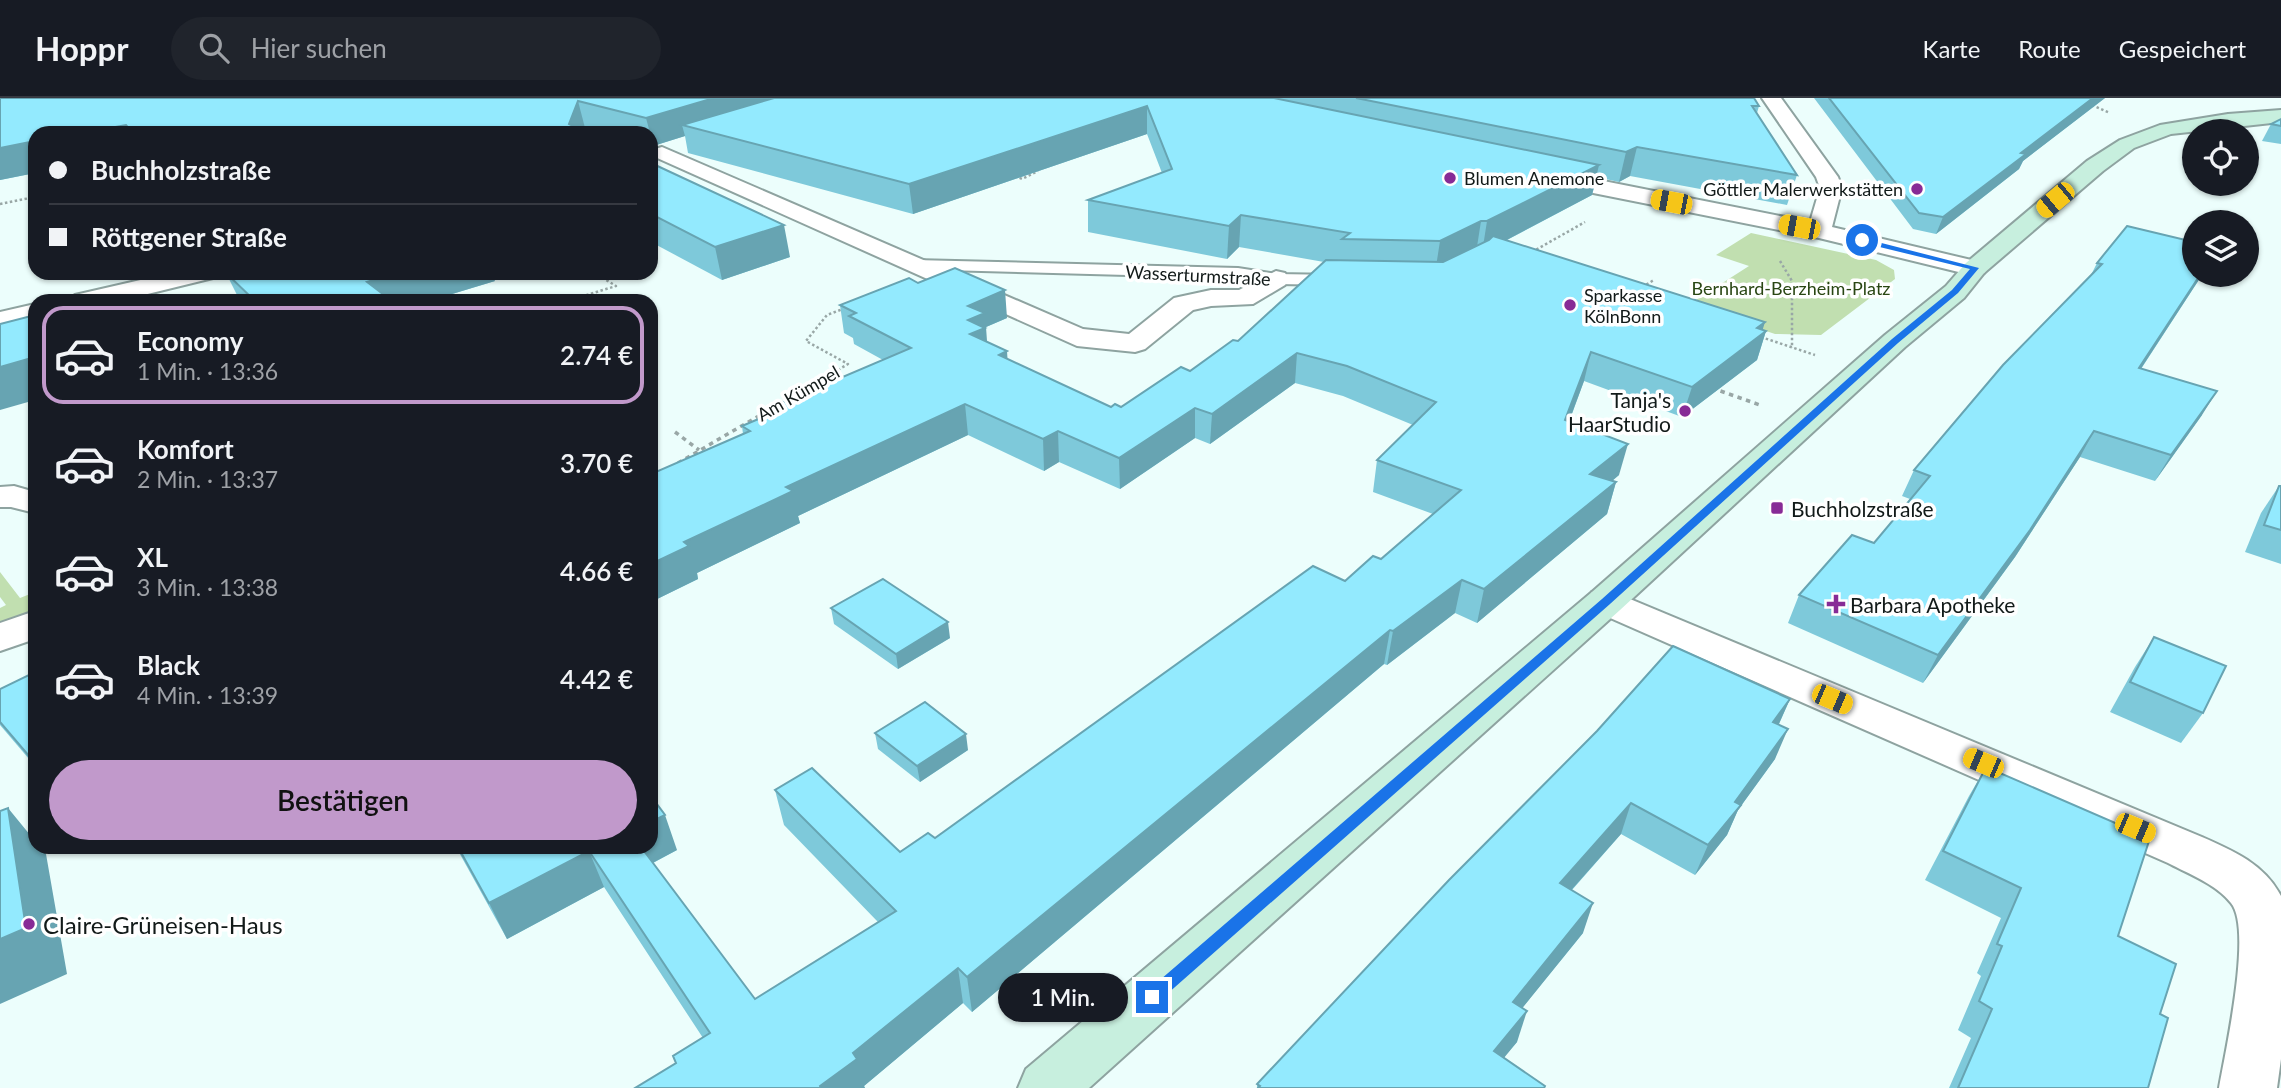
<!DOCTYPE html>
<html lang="de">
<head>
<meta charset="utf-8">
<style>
  :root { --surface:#171b24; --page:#20242c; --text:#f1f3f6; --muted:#9ea1a6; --line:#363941; --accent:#c199cb }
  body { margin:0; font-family:Lato,sans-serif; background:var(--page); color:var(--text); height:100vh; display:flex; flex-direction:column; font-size:26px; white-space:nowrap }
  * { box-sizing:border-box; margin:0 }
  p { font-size:23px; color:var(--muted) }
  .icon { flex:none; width:38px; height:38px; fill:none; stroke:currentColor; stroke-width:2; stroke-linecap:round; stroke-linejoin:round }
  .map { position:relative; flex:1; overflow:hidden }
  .panel { position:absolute; left:28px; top:196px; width:630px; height:560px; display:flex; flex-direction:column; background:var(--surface); border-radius:21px; box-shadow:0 2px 5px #0004 }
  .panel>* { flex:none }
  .top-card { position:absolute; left:28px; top:28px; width:630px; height:154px; border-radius:21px; box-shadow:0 2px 5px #0004; display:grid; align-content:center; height:154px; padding:0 21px; background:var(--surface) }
  .buttons { position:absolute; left:2182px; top:21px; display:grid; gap:14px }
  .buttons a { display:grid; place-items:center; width:77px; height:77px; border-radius:50%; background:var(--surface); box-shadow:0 2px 5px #0004; font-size:35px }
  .end { position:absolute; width:32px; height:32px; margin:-16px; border:9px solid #1a73e8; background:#fff; box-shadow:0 0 0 4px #fff }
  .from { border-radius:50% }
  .bubble { position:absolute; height:49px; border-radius:24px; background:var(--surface); box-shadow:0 2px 5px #0004; font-size:23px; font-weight:600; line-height:49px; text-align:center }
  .car { position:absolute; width:21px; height:42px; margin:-21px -10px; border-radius:9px; box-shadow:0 0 5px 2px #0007; background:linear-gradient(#f5c518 24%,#345 0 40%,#f5c518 0 76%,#345 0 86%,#f5c518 0) }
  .top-card b { display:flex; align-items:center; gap:24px; height:66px; font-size:26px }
  .top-card b+b { border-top:2px solid var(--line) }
  .top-card i { width:18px; height:18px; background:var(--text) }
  ul { padding:12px 0 0; list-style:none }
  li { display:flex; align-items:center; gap:21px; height:98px; margin:0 14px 10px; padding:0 7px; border:4px solid transparent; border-radius:21px }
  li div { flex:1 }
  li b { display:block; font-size:26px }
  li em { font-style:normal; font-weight:600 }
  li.active { border-color:var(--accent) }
  li>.icon { width:63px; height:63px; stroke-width:1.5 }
  .button { display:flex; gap:14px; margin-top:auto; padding:14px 21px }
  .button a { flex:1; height:80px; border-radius:42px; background:var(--accent); color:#111; font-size:28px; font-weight:600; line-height:80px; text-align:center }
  header { display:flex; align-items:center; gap:42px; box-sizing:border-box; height:98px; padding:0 35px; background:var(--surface); border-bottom:2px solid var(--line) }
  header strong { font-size:33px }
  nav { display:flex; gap:38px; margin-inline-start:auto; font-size:24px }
  .search { width:490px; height:63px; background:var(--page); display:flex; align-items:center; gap:18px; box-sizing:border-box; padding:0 24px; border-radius:38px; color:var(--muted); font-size:26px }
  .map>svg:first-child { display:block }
</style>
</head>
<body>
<header>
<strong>Hoppr</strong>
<div class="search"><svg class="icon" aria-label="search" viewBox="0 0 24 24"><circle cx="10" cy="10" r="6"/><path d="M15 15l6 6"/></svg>Hier suchen</div>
<nav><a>Karte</a><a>Route</a><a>Gespeichert</a></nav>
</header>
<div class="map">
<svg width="2281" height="990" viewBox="0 0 2281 990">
  <rect width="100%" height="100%" fill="#ecfefc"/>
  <!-- green -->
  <g fill="#c1dfb0">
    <path d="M 1751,135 L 1876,162 L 1894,172 L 1895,181 L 1821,237 L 1775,236 L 1688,207 L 1749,168 L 1716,157 Z"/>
    <path d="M 0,474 L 20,500 L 35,494 L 35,515 L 0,529 L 0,510 L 6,507 L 0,499 Z"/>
  </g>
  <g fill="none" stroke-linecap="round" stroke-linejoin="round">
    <defs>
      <path id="lane" d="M 914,162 L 1238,170 L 1276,176 L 1340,177 L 1349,182 L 1340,187 L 1276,186 L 1238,180 L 908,171 L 905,167 Z"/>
      <g id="street">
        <path d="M 1762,0 L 1781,0 L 1838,79 L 1842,90 L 1832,129 L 1984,165 L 1988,170 L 1984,175 L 1975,178 L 1819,140 L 1543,85 L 1535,83 L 1532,78 L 1535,73 L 1543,71 L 1810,124 L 1820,90 L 1816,79 Z"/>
        <path d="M 662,49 L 1083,231 L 1129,236 L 1174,200 L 1211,192 L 1239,192 L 1276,173 L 1285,175 L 1289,181 L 1285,187 L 1253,206 L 1211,208 L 1193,212 L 1145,251 L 1135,254 L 1077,248 L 655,59 L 651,55 L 655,51 Z"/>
        <path d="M 171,175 L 217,175 L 213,180 L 119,203 L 72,203 L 75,197 Z"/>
        <path d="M 35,206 L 35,222 L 0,230 L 0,214 Z"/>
        <path d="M 14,388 L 35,394 L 35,415 L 11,409 L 0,409 L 0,389 Z"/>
        <path d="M 1606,491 L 2202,739 C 2234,753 2264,766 2281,798 L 2281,961 L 2277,990 L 2219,990 C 2225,955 2253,831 2231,805 C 2216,786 2189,776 2168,765 L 1592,512 L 1587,503 L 1592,494 Z"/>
        <path d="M 35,513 L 35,541 L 0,553 L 0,525 Z"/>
      </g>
      <path id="secondary" d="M 2281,12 L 2281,24 L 2171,36 L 2134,50 L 2103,73 L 1984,175 L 1964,200 L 1905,249 L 1620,512 L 1089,990 L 1018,990 L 1026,971 L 1592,494 L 1885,237 L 1946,188 L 1966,165 L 2087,63 L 2120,42 L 2160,27 L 2228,16 Z"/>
    </defs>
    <!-- lane casing -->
    <use href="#lane" stroke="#8ea3a0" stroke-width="4"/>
    <!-- street casing -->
    <use href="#street" stroke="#8ea3a0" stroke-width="4"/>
    <!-- secondary casing -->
    <use href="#secondary" stroke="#8ea3a0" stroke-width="4"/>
    <!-- path-far1 -->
    <g stroke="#99a7a6" stroke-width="2.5" stroke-dasharray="2.5 2.5" stroke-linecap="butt">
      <path d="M 2092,7 L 2110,15"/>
      <path d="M 1015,78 L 1022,81 L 1038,73"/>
      <path d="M 0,106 L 35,99"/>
      <path d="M 1532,154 L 1585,124"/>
      <path d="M 1780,163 L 1792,183 L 1792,250"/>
      <path d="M 1642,189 L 1654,182"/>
      <path d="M 567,203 L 616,188 L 595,175"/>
      <path d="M 1761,239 L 1815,257"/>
      <path d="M 838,272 L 848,266 L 806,243 L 827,217 L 843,211"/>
    </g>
    <!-- path -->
    <g stroke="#99a7a6" stroke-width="3.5" stroke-dasharray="4.5 4.5" stroke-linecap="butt">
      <path d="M 1712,290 L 1760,307"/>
      <path d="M 675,334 L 699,352"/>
      <path d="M 678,365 L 841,270"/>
    </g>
    <!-- lane -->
    <use href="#lane" fill="#fff" fill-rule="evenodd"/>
    <!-- street -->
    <use href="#street" fill="#fff" fill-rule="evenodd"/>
    <!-- secondary -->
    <use href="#secondary" fill="#c7efde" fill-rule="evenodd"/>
  </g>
  <!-- wall -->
  <g fill="#7ec9da">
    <path d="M 0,0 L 1754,0 L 1759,8 L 1757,15 L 1797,77 L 1787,107 L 1630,78 L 1619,84 L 1597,79 L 1592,97 L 1507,142 L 1766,233 L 1757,262 L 1682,319 L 1584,283 L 1569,324 L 1619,377 L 1612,383 L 1616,384 L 1607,416 L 1477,525 L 1455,515 L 1387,567 L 1384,566 L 972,914 L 963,905 L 864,988 L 865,990 L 635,990 L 676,965 L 703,940 L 604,789 L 507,841 L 456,749 L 651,749 L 677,752 L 653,765 L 755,901 L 878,824 L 784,727 L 775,692 L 900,754 L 935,740 L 1381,461 L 1433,416 L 1373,394 L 1377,362 L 1413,327 L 1343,298 L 1295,285 L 1210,346 L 1195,340 L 1120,391 L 1059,364 L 1044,373 L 968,337 L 798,418 L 800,425 L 697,475 L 698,481 L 651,504 L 743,336 L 742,328 L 766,318 L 765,312 L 883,262 L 854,246 L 853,240 L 844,235 L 840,207 L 918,185 L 1007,220 L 986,229 L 986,244 L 1007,261 L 1111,309 L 1121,309 L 1190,273 L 1238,243 L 1324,164 L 1239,149 L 1227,161 L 1088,134 L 1088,102 L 1162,75 L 1147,36 L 913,116 L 688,55 L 685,38 L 653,48 L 651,47 L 651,35 L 604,35 L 585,30 L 584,34 L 587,35 L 35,35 L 35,75 L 0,82 Z"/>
    <path d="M 1814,0 L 2105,0 L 2023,63 L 2019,71 L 1936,136 L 1913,131 Z"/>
    <path d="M 2281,21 L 2281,46 L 2262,43 L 2271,26 Z"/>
    <path d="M 651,65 L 790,159 L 722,182 L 651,144 Z"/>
    <path d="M 2097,165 L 2202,177 L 2141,271 L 2202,317 L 2155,383 L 2080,359 L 2015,459 L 1923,585 L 1788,525 L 1799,497 L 1874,445 L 1910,401 L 1902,398 L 1914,372 L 2091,177 Z"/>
    <path d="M 226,175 L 495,183 L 429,203 L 240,203 Z"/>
    <path d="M 2279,388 L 2281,388 L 2281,466 L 2245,454 L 2261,415 Z"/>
    <path d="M 831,510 L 950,540 L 898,571 L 834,526 Z"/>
    <path d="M 2154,539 L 2203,615 L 2181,645 L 2110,614 L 2135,569 Z"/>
    <path d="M 35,574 L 35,668 L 0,627 L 0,591 Z"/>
    <path d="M 1790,601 L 1779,626 L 1775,661 L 1738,712 L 1727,737 L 1695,777 L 1621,736 L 1572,792 L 1583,835 L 1522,910 L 1517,944 L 1504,959 L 1545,990 L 1257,990 L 1257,986 L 1449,782 Z"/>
    <path d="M 875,635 L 968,652 L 920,684 L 878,651 Z"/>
    <path d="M 1986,669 L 2118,838 L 2160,916 L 2148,990 L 1949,990 L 1971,940 L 1958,932 L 1981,878 L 1977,875 L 2001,820 L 1925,782 L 1969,698 Z"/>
  </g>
  <!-- shaded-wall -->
  <g fill="#67a4b2">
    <path d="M 714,0 L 808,0 L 682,27 L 685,38 L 653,48 L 651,35 L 650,35 L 646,20 Z"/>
    <path d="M 2093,0 L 2105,0 L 2023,63 L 2019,71 L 1936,136 L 1943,119 L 2021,55 Z"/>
    <path d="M 578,3 L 585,30 L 584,35 L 569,26 Z"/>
    <path d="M 1147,8 L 1147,36 L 913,116 L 909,86 Z"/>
    <path d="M 126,27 L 130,35 L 82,35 Z"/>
    <path d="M 35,43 L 35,75 L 0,82 L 0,50 Z"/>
    <path d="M 1637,49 L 1630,78 L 1619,84 L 1626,54 Z"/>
    <path d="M 1599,67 L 1592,97 L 1482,155 L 1487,123 Z"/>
    <path d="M 1241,117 L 1239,149 L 1227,161 L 1229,128 Z"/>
    <path d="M 1481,123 L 1476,155 L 1435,175 L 1440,143 Z"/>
    <path d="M 784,127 L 790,159 L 722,182 L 715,149 Z"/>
    <path d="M 397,175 L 492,175 L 495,183 L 429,203 L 375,203 L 367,184 Z"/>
    <path d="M 2200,177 L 2202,177 L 2125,295 L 2139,270 Z"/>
    <path d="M 1005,192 L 1007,220 L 986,229 L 987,243 L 970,251 L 968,208 Z"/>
    <path d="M 1765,224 L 1761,237 L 1766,233 L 1757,262 L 1682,319 L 1692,289 Z"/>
    <path d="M 1007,253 L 1009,283 L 999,257 Z"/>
    <path d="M 1591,254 L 1584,283 L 1558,353 L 1565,322 Z"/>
    <path d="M 1297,255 L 1295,285 L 1210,346 L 1212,316 Z"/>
    <path d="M 35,259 L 35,302 L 0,312 L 0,269 Z"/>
    <path d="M 2217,293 L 2202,317 L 2155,383 L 2171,357 Z"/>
    <path d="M 965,306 L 968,337 L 798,418 L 800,425 L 697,475 L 698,481 L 651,504 L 651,466 L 684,444 L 786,389 Z"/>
    <path d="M 1195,310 L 1195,340 L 1120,391 L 1119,360 Z"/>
    <path d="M 1058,333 L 1059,364 L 1044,373 L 1043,341 Z"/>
    <path d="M 2094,333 L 2080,359 L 2015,459 L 1923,585 L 1938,557 Z"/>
    <path d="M 1628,346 L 1619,377 L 1582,408 L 1590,376 Z"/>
    <path d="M 1616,384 L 1607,416 L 1477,525 L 1484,491 Z"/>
    <path d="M 1462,482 L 1455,515 L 1387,567 L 1393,533 Z"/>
    <path d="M 948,524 L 950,540 L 898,571 L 896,556 Z"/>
    <path d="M 1390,532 L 1384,566 L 972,914 L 967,879 Z"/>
    <path d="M 1790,601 L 1777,630 L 1773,624 Z"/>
    <path d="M 1788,631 L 1775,661 L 1738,712 L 1727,737 L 1695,777 L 1708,747 L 1735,704 Z"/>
    <path d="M 966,636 L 968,652 L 920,684 L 917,668 Z"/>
    <path d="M 1631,705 L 1621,736 L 1550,816 L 1560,785 Z"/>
    <path d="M 8,710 L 35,743 L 35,749 L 40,749 L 46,756 L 67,876 L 0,906 L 0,841 Z"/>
    <path d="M 665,717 L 677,752 L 643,770 L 635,749 L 651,749 L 651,724 Z"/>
    <path d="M 589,753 L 604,789 L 507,841 L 489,805 Z"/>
    <path d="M 1593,805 L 1583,835 L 1503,934 L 1513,904 Z"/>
    <path d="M 958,870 L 963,905 L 864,988 L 865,990 L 820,990 L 820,988 L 853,955 Z"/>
    <path d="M 1527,913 L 1517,944 L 1485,983 L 1494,953 Z"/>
  </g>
  <!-- building -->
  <g fill="#93eafe" stroke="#67a4b2" stroke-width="2">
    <path d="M 0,0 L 714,0 L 646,20 L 578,3 L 569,26 L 587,35 L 133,35 L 126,27 L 82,35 L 35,35 L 35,43 L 0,50 Z"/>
    <path d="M 774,0 L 1274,0 L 1599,67 L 1487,123 L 1481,123 L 1440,143 L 1342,141 L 1350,135 L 1241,117 L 1229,128 L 1088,102 L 1172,71 L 1147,8 L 909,86 L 682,27 Z"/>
    <path d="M 1356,0 L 1754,0 L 1759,8 L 1752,8 L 1797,77 L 1637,49 L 1626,54 Z"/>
    <path d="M 1829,0 L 2093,0 L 2021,55 L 2026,56 L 1943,119 L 1919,115 Z"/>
    <path d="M 2281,21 L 2281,28 L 2271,26 Z"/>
    <path d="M 651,65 L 784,127 L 715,149 L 651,116 Z"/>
    <path d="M 2127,128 L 2194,144 L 2194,177 L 2200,177 L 2139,270 L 2217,293 L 2171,357 L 2094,333 L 2030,432 L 1938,557 L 1799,497 L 1852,437 L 1874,445 L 1930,378 L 1914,372 L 2003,267 L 2102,166 L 2097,165 Z"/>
    <path d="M 1493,138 L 1765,224 L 1757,230 L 1766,233 L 1692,289 L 1591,254 L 1565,322 L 1628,346 L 1590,376 L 1616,384 L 1484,491 L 1462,482 L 1393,533 L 1390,532 L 967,879 L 958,870 L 853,955 L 857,961 L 820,988 L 821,990 L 635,990 L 676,965 L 673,958 L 710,935 L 589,753 L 489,805 L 458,749 L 641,749 L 755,901 L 896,813 L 775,692 L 812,670 L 900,754 L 928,735 L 935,740 L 1313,468 L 1345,483 L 1373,458 L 1381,461 L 1461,392 L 1377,362 L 1436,304 L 1347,268 L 1297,255 L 1212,316 L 1195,310 L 1119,360 L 1058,333 L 1043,341 L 965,306 L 786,389 L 793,393 L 684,444 L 689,448 L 651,466 L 651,383 L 652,382 L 651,376 L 750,333 L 742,328 L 770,316 L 765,312 L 911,250 L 849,218 L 856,215 L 840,207 L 909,180 L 918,185 L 955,170 L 1005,192 L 968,208 L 985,215 L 968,222 L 985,230 L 970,236 L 1007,253 L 999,257 L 1111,309 L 1115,306 L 1121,309 L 1181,269 L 1190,273 L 1233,242 L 1238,243 L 1326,162 L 1443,164 L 1489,142 Z"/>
    <path d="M 226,175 L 397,175 L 367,184 L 392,203 L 255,203 Z"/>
    <path d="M 35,217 L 35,259 L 0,269 L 0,226 Z"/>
    <path d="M 2279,388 L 2281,388 L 2281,432 L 2264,427 Z"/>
    <path d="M 883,481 L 948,524 L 896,556 L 831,510 Z"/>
    <path d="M 2154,539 L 2226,568 L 2203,615 L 2130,584 Z"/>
    <path d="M 1673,548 L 1790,601 L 1773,624 L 1788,631 L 1735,704 L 1741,707 L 1708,747 L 1631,705 L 1560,785 L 1593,805 L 1513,904 L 1527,913 L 1494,953 L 1545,988 L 1544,990 L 1258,990 L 1260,988 L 1257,986 L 1449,782 L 1597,633 Z"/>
    <path d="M 35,574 L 35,665 L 0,624 L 0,591 Z"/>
    <path d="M 925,604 L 966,636 L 917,668 L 875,635 Z"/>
    <path d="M 1986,669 L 2150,740 L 2118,838 L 2176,866 L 2160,916 L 2168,920 L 2148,990 L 1958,990 L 1992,911 L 1979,903 L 2002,848 L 1997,846 L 2021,790 L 1943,753 Z"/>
    <path d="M 651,698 L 665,717 L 651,724 Z"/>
    <path d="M 8,710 L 26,830 L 0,841 L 0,713 Z"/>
  </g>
  <!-- route -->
  <path fill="#1a73e8" d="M 1862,140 L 1979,170 L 1958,195 L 1898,245 L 1610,506 L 1158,904 L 1146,904 L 1144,899 L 1146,894 L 1602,501 L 1892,241 L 1952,192 L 1970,171 L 1859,144 Z"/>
  <!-- markers -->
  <g fill="#872b96" stroke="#fff" stroke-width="2.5">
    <circle cx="1450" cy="80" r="7"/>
    <circle cx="1917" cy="91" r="7"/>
    <circle cx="1570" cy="207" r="7"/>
    <circle cx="1685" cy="313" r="7"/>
    <rect x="1770" y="403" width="14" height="14" rx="3.5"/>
    <path d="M1832.5 495.5h7v7h7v7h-7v7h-7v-7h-7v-7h7z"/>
    <circle cx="29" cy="826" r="7"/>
  </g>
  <g text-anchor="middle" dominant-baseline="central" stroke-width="7" stroke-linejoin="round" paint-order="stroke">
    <!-- far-poi labels -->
    <g font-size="18" fill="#121a19" stroke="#fff" text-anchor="start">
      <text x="1464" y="80">Blumen Anemone</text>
      <text x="1903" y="91" text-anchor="end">Göttler Malerwerkstätten</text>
      <text x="1584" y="197">Sparkasse<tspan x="1584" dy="21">KölnBonn</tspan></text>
    </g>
    <!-- far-street labels -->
    <g font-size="18" fill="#121a19" stroke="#fff">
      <text transform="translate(1198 177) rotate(3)">Wasserturmstraße</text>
      <text transform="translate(798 295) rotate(-30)">Am Kümpel</text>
    </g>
    <!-- far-park labels -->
    <g font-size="18" fill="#294613" stroke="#fff">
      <text x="1791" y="190">Bernhard-Berzheim-Platz</text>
    </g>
    <!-- poi labels -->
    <g font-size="21" fill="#121a19" stroke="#fff" text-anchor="start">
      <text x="1671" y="301" text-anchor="end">Tanja's<tspan x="1671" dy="24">HaarStudio</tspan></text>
      <text x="1791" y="410">Buchholzstraße</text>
      <text x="1850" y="506">Barbara Apotheke</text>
    </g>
    <!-- near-poi labels -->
    <g font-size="24" fill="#121a19" stroke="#fff" text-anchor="start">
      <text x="43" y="826">Claire-Grüneisen-Haus</text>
    </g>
  </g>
</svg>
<div class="buttons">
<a><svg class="icon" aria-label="locate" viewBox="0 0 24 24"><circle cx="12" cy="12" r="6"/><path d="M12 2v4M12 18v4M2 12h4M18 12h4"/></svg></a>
<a><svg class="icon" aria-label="layers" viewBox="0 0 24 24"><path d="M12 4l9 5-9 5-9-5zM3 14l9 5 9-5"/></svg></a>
</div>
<i class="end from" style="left:1862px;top:142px"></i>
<i class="end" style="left:1152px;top:899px"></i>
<div class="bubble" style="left:998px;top:875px;width:130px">1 Min.</div>
<i class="car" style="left:2055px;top:102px;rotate:230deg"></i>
<i class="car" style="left:1671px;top:104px;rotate:281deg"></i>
<i class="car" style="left:1799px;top:129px;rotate:281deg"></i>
<i class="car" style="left:1832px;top:601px;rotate:113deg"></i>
<i class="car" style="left:1983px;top:665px;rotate:293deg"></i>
<i class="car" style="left:2135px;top:730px;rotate:113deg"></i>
<div class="top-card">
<b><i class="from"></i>Buchholzstraße</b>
<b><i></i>Röttgener Straße</b>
</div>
<section class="panel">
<ul>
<li class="active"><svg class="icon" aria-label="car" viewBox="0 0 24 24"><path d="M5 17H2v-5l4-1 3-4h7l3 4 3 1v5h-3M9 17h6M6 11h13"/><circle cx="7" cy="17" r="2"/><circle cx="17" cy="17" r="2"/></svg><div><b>Economy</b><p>1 Min. · 13:36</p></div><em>2.74 €</em></li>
<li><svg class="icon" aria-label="car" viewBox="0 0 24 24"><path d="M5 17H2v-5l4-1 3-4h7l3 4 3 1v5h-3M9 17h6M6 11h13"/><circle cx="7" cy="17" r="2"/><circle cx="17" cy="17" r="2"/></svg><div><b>Komfort</b><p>2 Min. · 13:37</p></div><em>3.70 €</em></li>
<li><svg class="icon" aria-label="car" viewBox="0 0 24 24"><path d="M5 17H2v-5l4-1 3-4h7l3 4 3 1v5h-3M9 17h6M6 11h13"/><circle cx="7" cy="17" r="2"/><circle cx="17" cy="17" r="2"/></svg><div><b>XL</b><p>3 Min. · 13:38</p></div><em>4.66 €</em></li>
<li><svg class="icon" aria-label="car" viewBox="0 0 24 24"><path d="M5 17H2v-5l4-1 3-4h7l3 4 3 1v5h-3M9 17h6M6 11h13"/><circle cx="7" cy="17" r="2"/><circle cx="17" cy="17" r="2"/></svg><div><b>Black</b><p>4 Min. · 13:39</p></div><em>4.42 €</em></li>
</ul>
<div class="button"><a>Bestätigen</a></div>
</section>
</div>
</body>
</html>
